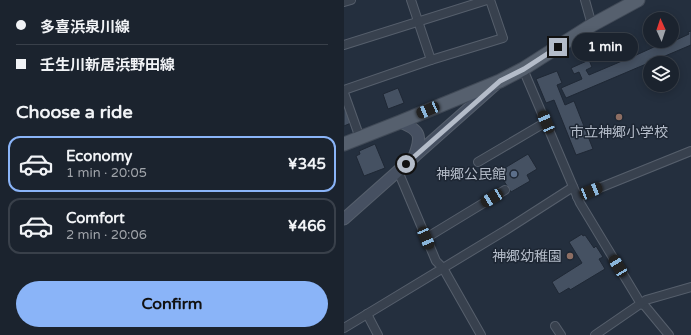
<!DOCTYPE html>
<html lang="en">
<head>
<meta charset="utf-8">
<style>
  :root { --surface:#1b232e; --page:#242b36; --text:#f1f3f6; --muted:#a0a4aa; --line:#39404a; --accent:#8ab4f8 }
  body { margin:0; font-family:"Varela Round","Noto Sans JP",sans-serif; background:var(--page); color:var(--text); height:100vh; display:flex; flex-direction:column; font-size:15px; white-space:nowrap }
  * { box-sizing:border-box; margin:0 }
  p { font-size:13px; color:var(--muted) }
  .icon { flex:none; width:22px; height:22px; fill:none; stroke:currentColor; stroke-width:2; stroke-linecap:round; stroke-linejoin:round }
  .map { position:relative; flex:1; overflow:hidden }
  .side { display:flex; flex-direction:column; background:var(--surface); width:344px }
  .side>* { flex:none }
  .guide { display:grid; align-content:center; height:88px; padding:0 16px; background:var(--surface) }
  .needle { width:26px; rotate:357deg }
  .controls { position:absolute; left:299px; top:12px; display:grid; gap:8px }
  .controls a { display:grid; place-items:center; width:36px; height:36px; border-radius:50%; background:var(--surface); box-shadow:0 2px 10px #0003,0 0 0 1px var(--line); font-size:20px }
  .end { position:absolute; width:18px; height:18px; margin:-9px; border:5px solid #b4bcc9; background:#111; box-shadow:0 0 0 2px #111 }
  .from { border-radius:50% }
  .bubble { position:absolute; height:28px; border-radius:14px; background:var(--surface); box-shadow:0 2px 10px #0003,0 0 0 1px var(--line); font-size:13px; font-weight:800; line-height:28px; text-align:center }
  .car { position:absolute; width:12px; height:24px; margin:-12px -6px; border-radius:5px; box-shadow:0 0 3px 1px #0007; background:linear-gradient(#222 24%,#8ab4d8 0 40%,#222 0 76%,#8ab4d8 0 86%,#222 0) }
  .guide b { display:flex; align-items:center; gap:14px; height:38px; font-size:15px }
  .guide b+b { border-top:1px solid var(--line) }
  .guide i { width:10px; height:10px; background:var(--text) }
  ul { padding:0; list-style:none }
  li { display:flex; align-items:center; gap:12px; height:56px; margin:0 8px 6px; padding:0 8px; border:2px solid var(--line); border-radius:12px }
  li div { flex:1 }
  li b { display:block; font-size:15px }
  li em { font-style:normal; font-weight:800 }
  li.active { border-color:var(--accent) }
  li>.icon { width:36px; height:36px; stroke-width:1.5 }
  h2 { padding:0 16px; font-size:18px; line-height:48px }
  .button { display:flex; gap:8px; margin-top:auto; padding:8px 16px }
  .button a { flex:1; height:46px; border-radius:24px; background:var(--accent); color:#111; font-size:16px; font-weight:800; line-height:46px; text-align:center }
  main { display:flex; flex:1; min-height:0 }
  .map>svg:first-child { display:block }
</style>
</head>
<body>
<main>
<section class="side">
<div class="guide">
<b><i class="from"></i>多喜浜泉川線</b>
<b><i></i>壬生川新居浜野田線</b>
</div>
<h2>Choose a ride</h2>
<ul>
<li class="active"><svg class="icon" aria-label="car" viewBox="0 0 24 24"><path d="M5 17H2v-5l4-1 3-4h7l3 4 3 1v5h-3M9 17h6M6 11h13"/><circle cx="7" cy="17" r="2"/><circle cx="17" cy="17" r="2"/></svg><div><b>Economy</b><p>1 min · 20:05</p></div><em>¥345</em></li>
<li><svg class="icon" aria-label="car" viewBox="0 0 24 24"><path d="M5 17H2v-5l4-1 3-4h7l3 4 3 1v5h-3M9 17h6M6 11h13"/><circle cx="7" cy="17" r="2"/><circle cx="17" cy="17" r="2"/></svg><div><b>Comfort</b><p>2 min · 20:06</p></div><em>¥466</em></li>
</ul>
<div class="button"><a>Confirm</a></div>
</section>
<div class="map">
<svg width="347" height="335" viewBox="0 0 347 335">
  <rect width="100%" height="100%" fill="#242f3e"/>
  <!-- building -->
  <g fill="#455162" stroke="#1f2835">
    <path d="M 347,31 L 347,45 L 222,98 L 217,88 L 238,79 L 235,72 L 230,74 L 227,68 L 245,60 L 248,67 L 242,70 L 245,75 L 278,61 L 275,54 L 287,49 L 290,56 L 321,42 L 321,41 L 328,41 L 328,37 L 330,41 L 345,34 L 344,32 Z"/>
    <path d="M 213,71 L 218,83 L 213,85 L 221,105 L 230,101 L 249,149 L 232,155 L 210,100 L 202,103 L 192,79 Z"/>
    <path d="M 54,88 L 60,103 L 44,109 L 39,94 Z"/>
    <path d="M 0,103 L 7,123 L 0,126 Z"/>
    <path d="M 31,144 L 41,168 L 20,176 L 12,156 L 16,154 L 15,151 Z"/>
    <path d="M 184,154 L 193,169 L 183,175 L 186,181 L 167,192 L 154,172 Z"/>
    <path d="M 238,234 L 239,236 L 241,235 L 250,248 L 252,246 L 259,257 L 255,259 L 261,269 L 226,290 L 225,288 L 215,294 L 208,282 L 238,263 L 225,242 Z"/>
  </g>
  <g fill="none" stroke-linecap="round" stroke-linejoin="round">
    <defs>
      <g id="street">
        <path d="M 67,0 L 87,60"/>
        <path d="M 241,0 L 248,25"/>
        <path d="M 0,2 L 7,0"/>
        <path d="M 0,45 L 143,0"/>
        <path d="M 179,69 L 236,203 L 297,304 L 301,306 L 325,335"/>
        <path d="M 0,90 L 87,60 L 159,38 L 146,0"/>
        <path d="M 0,93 L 16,138"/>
        <path d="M 134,162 L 202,122"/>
        <path d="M 54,171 L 92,261 L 99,268 L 137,335"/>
        <path d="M 233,197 L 347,151"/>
        <path d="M 82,238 L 161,190"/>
        <path d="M 23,314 L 34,335"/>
        <path d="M 211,326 L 217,335"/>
        <path d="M 0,328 L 162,230 L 229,187"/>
        <path d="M 251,335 L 302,300 L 347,287"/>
      </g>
      <g id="secondary">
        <path d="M 56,122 C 77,130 78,136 70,157"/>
        <path d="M 0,219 L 151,85"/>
      </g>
      <path id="primary" d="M 0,144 L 56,122 L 156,81 L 179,69 L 248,25 L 294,0"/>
    </defs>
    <!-- street casing -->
    <use href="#street" stroke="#565f6c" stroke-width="10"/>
    <!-- secondary casing -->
    <use href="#secondary" stroke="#565f6c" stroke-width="13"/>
    <!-- primary casing -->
    <use href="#primary" stroke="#414a57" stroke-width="15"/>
    <!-- street -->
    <use href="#street" stroke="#38414e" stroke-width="8"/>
    <!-- secondary -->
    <use href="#secondary" stroke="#465061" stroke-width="11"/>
    <!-- primary -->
    <use href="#primary" stroke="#56606e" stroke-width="13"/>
  </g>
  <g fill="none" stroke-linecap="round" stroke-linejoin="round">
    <!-- route -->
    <path stroke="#b4bcc9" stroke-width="5" d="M 62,164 L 156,81 L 180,69 L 214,47"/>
  </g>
  <!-- markers -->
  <g fill="#8d6e63" stroke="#1d2633" stroke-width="1.5">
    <circle cx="275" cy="117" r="4"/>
    <circle cx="226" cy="256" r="4"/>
  </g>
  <circle fill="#5c6f8a" stroke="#1d2633" stroke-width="1.5" cx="170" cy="174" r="4"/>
  <g text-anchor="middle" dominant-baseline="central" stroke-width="3" stroke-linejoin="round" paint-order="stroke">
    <!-- poi labels -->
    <g font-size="14" fill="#b4bcc9" stroke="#1d2633" text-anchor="end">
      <text x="275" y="132" text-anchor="middle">市立神郷小学校</text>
      <text x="162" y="174">神郷公民館</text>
      <text x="218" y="256">神郷幼稚園</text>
    </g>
  </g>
</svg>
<div class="controls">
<a><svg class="needle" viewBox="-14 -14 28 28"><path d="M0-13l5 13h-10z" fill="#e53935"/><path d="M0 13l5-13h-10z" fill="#a0a4aa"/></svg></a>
<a><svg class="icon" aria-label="layers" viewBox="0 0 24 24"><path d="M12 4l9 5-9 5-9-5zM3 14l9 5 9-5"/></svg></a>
</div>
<i class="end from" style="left:62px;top:164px"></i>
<i class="end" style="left:214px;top:47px"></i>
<div class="bubble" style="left:228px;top:33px;width:66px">1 min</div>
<i class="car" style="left:84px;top:110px;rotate:247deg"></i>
<i class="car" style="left:202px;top:122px;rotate:337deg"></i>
<i class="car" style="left:247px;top:191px;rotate:68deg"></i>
<i class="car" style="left:148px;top:198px;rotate:239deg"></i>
<i class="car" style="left:82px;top:238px;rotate:157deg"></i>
<i class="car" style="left:274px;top:266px;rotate:329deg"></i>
</div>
</main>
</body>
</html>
